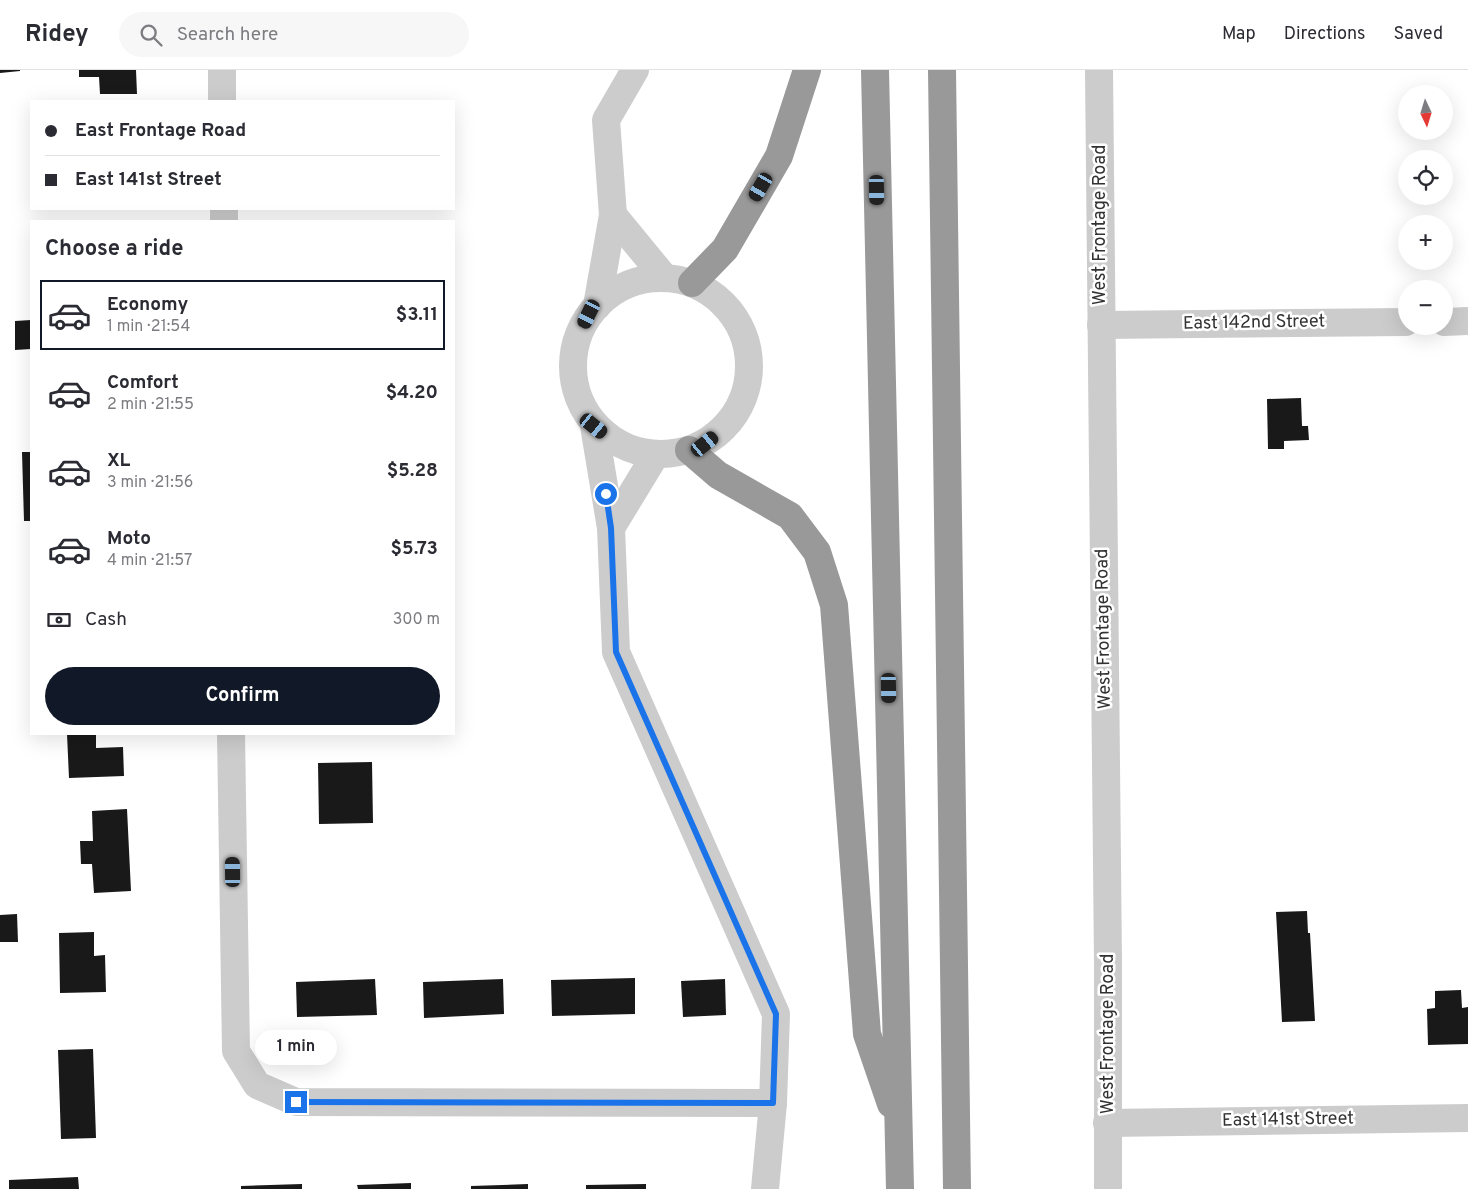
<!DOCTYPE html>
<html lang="en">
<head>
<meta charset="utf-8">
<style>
  :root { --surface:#fff; --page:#f7f7f7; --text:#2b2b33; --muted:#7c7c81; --line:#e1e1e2; --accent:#111827 }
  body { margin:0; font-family:Overpass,sans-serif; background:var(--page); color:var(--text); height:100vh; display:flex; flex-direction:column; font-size:19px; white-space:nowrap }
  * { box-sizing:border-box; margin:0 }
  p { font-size:16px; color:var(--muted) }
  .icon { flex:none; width:28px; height:28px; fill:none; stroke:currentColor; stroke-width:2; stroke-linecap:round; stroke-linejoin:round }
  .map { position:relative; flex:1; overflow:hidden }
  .details { position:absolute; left:30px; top:150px; width:425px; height:515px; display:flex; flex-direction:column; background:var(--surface); border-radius:0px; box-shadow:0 5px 20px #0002 }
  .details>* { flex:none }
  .banner { position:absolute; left:30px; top:30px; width:425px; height:110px; border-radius:0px; box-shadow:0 5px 20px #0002; display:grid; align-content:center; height:110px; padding:0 15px; background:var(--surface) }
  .needle { width:32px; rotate:176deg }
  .fabs { position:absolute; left:1398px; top:15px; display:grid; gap:10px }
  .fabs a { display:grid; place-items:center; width:55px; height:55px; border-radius:50%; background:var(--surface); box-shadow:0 5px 20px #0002; font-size:25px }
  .end { position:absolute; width:22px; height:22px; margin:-11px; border:6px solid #1a73e8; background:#fff; box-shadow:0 0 0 2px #fff }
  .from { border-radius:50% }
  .bubble { position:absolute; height:35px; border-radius:18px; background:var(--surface); box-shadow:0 5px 20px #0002; font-size:16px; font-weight:700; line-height:35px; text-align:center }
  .car { position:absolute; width:15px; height:30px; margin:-15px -8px; border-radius:6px; box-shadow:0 0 4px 1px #0007; background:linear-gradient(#222 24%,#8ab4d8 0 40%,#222 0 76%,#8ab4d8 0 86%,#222 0) }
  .banner b { display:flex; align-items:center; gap:18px; height:48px; font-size:19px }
  .banner b+b { border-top:1px solid var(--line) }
  .banner i { width:12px; height:12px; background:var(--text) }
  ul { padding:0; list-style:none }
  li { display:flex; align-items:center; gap:15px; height:70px; margin:0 10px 8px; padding:0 5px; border:2px solid transparent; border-radius:0px }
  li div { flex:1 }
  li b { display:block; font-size:19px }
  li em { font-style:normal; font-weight:700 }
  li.selected { border-color:var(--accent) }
  li>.icon { width:45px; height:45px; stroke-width:1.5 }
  h2 { padding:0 15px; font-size:22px; line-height:60px }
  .pay { display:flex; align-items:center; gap:12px; height:55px; padding:0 15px; font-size:19px }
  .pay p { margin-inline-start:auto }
  .action { display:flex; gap:10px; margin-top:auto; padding:10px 15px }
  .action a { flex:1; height:58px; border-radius:30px; background:var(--accent); color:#fff; font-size:20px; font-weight:700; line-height:58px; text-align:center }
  header { display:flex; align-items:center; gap:30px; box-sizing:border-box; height:70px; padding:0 25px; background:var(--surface); border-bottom:1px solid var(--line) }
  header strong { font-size:24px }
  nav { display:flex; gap:28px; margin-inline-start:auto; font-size:18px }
  .search { width:350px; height:45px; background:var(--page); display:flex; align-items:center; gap:12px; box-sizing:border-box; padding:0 18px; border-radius:28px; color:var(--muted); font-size:19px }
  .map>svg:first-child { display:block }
</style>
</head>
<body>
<header>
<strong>Ridey</strong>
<div class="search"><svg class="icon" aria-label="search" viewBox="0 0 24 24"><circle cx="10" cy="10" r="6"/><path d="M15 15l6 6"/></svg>Search here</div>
<nav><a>Map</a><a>Directions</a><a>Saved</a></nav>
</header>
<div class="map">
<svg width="1468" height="1119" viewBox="0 0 1468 1119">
  <rect width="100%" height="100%" fill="#fff"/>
  <!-- building -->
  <g fill="#191919">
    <path d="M 0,0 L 20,0 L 20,1 L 0,3 Z"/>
    <path d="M 79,0 L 136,0 L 137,24 L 100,24 L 99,7 L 79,7 Z"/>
    <path d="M 31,250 L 31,279 L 15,280 L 15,251 Z"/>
    <path d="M 1301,328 L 1302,356 L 1308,356 L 1309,370 L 1284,371 L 1284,379 L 1268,379 L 1267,329 Z"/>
    <path d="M 22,382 L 31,382 L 31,451 L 24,451 Z"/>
    <path d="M 67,664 L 96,664 L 96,678 L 123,677 L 124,706 L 69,708 Z"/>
    <path d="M 372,692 L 373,753 L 319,754 L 318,693 Z"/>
    <path d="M 127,739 L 131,821 L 94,823 L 92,794 L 81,794 L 80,771 L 93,771 L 92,741 Z"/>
    <path d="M 1307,841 L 1308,863 L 1310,863 L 1315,951 L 1282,952 L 1276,842 Z"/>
    <path d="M 17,844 L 18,872 L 0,872 L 0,845 Z"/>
    <path d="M 94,862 L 94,886 L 105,885 L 106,922 L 60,923 L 59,863 Z"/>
    <path d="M 635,908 L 635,944 L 552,946 L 551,910 Z"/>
    <path d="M 375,909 L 377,945 L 297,947 L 296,912 Z"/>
    <path d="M 503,909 L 504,944 L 424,948 L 423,912 Z"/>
    <path d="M 725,909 L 726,945 L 683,947 L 681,911 Z"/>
    <path d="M 1461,920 L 1462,938 L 1468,937 L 1468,974 L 1428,975 L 1427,939 L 1435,938 L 1435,921 Z"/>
    <path d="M 93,979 L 96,1068 L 61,1069 L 58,980 Z"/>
    <path d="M 78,1107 L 79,1119 L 9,1119 L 9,1110 Z"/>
    <path d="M 411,1113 L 411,1119 L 358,1119 L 357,1115 Z"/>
    <path d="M 302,1114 L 302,1119 L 241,1119 L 241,1116 Z"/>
    <path d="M 528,1114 L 528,1119 L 471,1119 L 471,1116 Z"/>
    <path d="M 646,1114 L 646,1119 L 586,1119 L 586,1115 Z"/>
  </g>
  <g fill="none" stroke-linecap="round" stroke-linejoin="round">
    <!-- minor -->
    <g stroke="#ccc" stroke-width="28">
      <path d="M 222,0 L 222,31"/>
      <path d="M 224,139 L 224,151"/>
      <path d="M 1444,252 L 1468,251"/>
      <path d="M 1101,255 L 1406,252"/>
      <path d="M 231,664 L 236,981 L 257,1015 L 296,1032 L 773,1033"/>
      <path d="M 1107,1053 L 1468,1048"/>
    </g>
    <!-- tertiary -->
    <g stroke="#ccc" stroke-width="28">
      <path d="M 1099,0 L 1108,893 L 1108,1119"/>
      <path d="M 613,145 L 664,207"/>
      <circle cx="661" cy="296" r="88"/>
      <path d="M 597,236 L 613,145 L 606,50 L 635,0"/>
      <path d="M 594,356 L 611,458 L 616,582 L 776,944 L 773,1033 L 765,1119"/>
      <path d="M 611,458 L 656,384"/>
    </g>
    <!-- motorway -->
    <g stroke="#999" stroke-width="28">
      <path d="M 875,0 L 900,1119"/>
      <path d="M 942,0 L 957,1119"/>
      <path d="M 692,213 L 725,179 L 779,86 L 807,0"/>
      <path d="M 689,380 L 718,405 L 790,446 L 817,482 L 834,535 L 867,964 L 891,1034"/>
    </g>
  </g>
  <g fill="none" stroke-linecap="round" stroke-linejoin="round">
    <!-- route -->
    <path stroke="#1a73e8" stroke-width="6" d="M 296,1032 L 773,1033 L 776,944 L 616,582 L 611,458 L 606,424"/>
  </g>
  <g text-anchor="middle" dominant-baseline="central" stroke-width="5" stroke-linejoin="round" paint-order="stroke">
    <!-- street labels -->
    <g font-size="18" fill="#323232" stroke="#fff">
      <text transform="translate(1100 155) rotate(-90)">West Frontage Road</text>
      <text transform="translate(1254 253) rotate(-1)">East 142nd Street</text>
      <text transform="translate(1104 559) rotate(-91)">West Frontage Road</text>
      <text transform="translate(1108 964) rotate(-90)">West Frontage Road</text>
      <text transform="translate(1288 1050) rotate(-1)">East 141st Street</text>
    </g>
  </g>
</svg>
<div class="fabs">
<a><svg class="needle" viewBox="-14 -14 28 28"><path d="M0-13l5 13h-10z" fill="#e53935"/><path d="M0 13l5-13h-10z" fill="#7c7c81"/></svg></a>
<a><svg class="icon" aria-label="locate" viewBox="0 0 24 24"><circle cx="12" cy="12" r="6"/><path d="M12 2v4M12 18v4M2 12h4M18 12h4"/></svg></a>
<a>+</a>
<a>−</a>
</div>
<i class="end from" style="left:606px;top:424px"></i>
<i class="end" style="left:296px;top:1032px"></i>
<div class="bubble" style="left:255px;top:960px;width:82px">1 min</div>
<i class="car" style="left:761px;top:117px;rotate:210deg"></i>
<i class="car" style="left:877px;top:120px;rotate:179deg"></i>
<i class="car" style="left:589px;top:244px;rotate:206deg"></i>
<i class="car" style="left:594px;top:356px;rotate:129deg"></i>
<i class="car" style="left:705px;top:374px;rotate:51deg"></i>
<i class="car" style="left:889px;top:618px;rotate:179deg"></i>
<i class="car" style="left:233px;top:802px;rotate:359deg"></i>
<div class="banner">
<b><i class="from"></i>East Frontage Road</b>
<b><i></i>East 141st Street</b>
</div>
<section class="details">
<h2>Choose a ride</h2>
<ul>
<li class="selected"><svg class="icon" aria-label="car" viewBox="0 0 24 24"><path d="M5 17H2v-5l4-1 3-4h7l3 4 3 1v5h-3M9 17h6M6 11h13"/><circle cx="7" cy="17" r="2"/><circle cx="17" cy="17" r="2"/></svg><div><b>Economy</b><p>1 min · 21:54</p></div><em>$3.11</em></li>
<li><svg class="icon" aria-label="car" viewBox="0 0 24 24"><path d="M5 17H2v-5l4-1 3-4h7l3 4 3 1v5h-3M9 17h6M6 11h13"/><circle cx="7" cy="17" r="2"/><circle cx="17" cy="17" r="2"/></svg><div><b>Comfort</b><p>2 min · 21:55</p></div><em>$4.20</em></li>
<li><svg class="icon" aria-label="car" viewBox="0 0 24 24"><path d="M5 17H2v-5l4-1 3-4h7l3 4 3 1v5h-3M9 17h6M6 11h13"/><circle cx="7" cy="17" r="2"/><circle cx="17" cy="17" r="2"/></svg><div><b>XL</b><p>3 min · 21:56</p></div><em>$5.28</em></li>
<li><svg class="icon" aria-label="car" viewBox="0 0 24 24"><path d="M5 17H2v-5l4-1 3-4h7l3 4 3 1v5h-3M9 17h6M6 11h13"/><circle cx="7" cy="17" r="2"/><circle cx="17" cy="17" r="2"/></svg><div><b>Moto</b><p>4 min · 21:57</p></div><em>$5.73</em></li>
</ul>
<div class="pay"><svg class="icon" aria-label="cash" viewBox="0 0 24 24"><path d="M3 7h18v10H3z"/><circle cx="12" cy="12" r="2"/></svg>Cash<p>300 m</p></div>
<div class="action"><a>Confirm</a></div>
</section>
</div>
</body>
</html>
